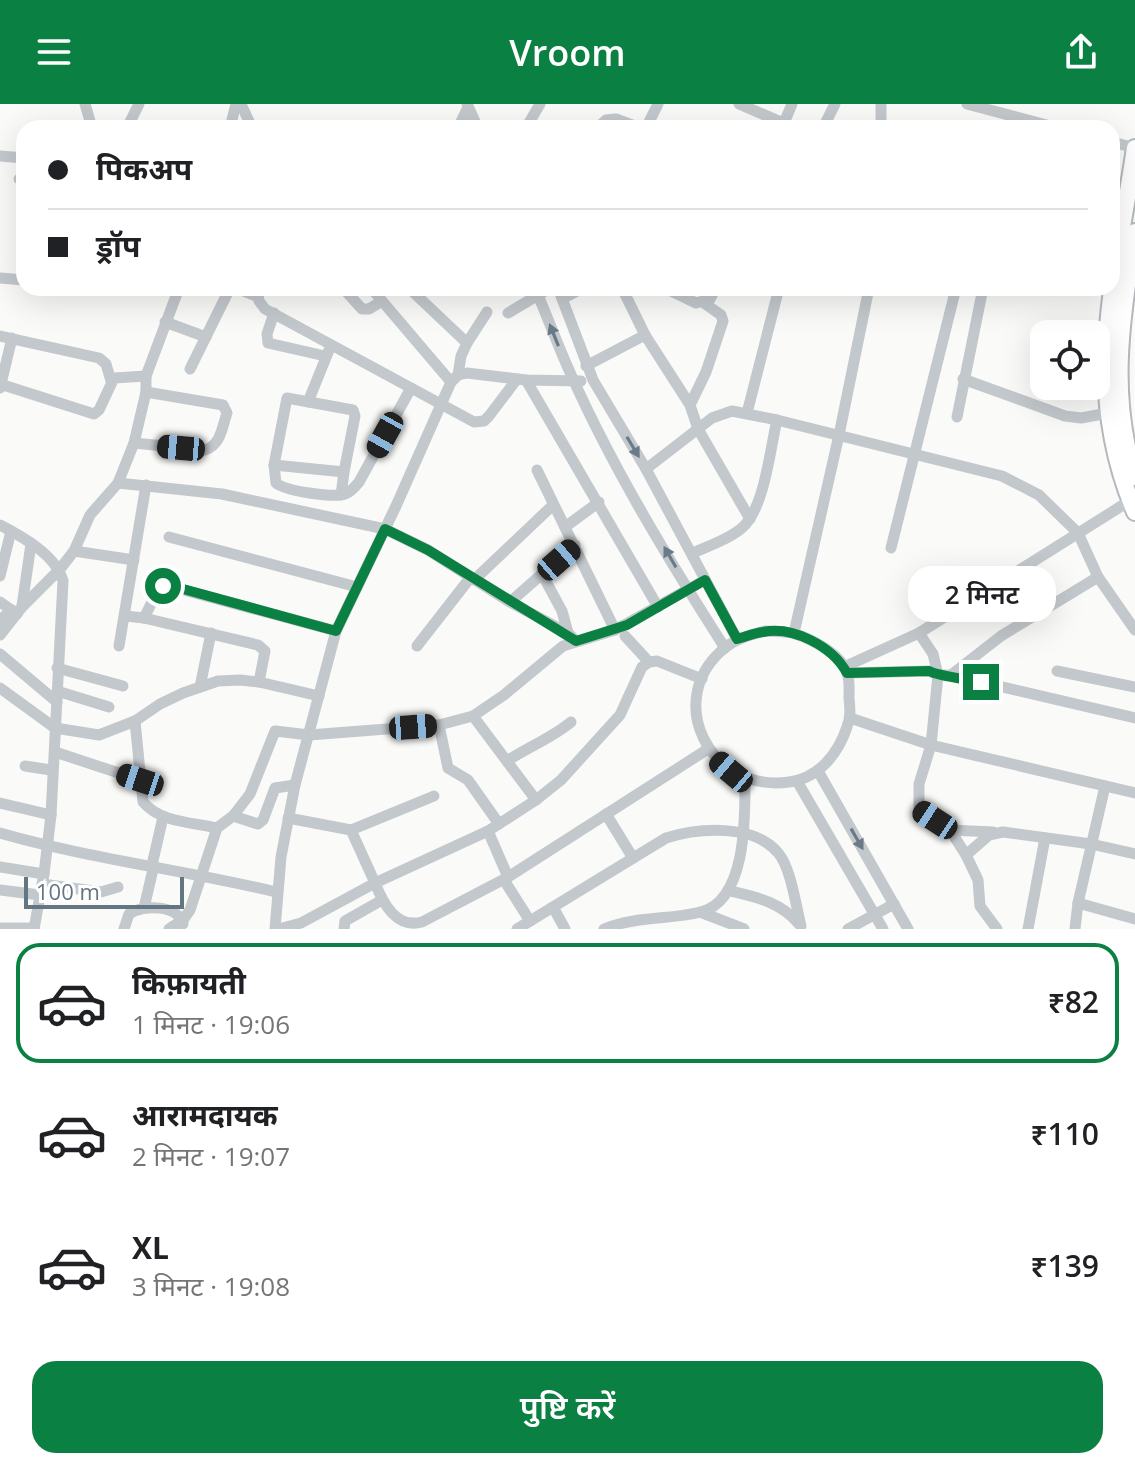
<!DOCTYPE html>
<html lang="hi">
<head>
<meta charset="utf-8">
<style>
  :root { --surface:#fff; --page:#f6f6f6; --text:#202124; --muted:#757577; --line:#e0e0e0; --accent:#0b8043 }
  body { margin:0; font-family:"Open Sans","Noto Sans Devanagari",sans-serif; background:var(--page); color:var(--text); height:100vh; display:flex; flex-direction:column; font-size:30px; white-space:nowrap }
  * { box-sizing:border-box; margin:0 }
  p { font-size:26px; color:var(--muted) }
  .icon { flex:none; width:44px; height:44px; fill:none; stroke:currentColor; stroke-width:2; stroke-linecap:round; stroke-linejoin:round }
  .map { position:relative; height:825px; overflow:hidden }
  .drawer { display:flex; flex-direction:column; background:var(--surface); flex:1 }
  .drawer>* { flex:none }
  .top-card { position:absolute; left:16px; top:16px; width:1104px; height:176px; border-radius:24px; box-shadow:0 8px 32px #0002; display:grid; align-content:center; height:176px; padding:0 32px; background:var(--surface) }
  .buttons { position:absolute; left:1030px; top:216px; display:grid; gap:16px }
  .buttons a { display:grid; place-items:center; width:80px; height:80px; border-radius:16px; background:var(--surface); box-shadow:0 8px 32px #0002; font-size:40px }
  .scale { position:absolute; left:24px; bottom:20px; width:160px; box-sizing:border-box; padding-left:8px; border:4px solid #657683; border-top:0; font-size:22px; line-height:28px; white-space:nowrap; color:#657683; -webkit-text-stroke:6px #fff; paint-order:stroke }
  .end { position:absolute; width:36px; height:36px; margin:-18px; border:10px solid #0b8043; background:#fff; box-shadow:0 0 0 4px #fff }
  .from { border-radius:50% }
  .bubble { position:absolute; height:56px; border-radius:24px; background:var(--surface); box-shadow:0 8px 32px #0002; font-size:26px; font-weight:600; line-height:56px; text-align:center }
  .car { position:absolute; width:24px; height:48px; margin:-24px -12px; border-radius:10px; box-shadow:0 0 6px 2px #0007; background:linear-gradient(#222 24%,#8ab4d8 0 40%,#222 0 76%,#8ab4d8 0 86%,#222 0) }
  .top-card b { display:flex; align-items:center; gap:28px; height:76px; font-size:30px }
  .top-card b+b { border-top:2px solid var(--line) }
  .top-card i { width:20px; height:20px; background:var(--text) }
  ul { padding:14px 0 0; list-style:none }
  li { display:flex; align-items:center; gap:24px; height:120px; margin:0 16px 12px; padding:0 16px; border:4px solid transparent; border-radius:24px }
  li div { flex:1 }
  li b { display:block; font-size:30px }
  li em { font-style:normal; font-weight:600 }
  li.active { border-color:var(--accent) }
  li>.icon { width:72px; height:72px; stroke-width:1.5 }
  .cta { display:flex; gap:16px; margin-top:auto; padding:16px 32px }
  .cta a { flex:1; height:92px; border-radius:24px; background:var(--accent); color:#fff; font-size:32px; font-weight:600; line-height:92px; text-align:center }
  header { display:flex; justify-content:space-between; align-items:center; height:104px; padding:0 32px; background:var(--accent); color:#fff; font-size:36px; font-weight:600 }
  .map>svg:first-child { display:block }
</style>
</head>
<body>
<header><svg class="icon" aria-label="menu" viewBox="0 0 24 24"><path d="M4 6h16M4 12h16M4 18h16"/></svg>Vroom<svg class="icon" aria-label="share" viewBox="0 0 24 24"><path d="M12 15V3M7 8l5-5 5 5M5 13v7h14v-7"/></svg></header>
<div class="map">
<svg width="1135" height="825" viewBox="0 0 1135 825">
  <rect width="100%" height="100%" fill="#fafaf8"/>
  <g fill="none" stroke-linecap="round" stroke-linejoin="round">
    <defs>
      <g id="highway">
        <path d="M 1135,44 C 1116,174 1081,281 1135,408"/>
        <path d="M 1135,128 C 1122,213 1108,289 1135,373"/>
      </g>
    </defs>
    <!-- highway casing -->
    <use href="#highway" stroke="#b4b9bd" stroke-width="20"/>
    <!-- minor -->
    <g stroke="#c3c8cc" stroke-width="11">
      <path d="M 85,0 L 92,24"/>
      <path d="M 241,0 L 252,24"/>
      <path d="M 467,0 L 478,24"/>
      <path d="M 739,0 L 795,24"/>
      <path d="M 967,0 L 1058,24"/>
      <path d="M 784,19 L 792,0"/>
      <path d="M 127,24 L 139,0"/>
      <path d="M 230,24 L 236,0"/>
      <path d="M 458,24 L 468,3"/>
      <path d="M 526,24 L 540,0"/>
      <path d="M 597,24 L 606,16 L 616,15 L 640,24"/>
      <path d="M 646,24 L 658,0"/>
      <path d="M 823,24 L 835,0"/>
      <path d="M 881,24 L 881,0"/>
      <path d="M 1112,38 L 1135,44"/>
      <path d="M 0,52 L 24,54"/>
      <path d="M 19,75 L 24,76"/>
      <path d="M 0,174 L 24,176"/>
      <path d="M 236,184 L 258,193"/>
      <path d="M 257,184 L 259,197 L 265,205 L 474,318 L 484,317 L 489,312 L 517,275"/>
      <path d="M 343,184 L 362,205 L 369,205 L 382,197"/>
      <path d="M 371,184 L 451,278"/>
      <path d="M 535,184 C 548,214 559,245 573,275 C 615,368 670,458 725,544"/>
      <path d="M 558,184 L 593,276 L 646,365 L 737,535"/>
      <path d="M 665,184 L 696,199 L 710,195 L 716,184"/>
      <path d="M 623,186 L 645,231"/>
      <path d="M 412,187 L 467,239"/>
      <path d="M 562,195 L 583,184"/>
      <path d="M 274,209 L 267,230 L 268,239 L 325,252"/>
      <path d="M 508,209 L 550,184"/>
      <path d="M 165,218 L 206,233"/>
      <path d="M 0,232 L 99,254 L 106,260 L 111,277"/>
      <path d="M 586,262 L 645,231 L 690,301 L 698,325 L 750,415"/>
      <path d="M 190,265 L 230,184"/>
      <path d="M 458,271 L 467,269 L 526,276 L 581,277"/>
      <path d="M 963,275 L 1065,312 L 1081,314 L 1108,309"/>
      <path d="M 526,276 L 658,503"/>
      <path d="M 0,280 L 94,310 L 99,306 L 114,274 L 146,272"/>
      <path d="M 0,284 L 12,234"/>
      <path d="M 308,298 L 329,246"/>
      <path d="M 690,301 L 706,268 L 723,217 L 721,211 L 704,199"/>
      <path d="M 747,309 L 779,184"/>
      <path d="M 957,313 L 983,184"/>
      <path d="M 134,339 L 205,346 C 221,341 222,323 227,309 L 223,301 L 146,288"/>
      <path d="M 274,361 L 344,368 L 341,391"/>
      <path d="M 646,365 L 712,314 L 732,307 L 777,316 L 1002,372 L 1039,391 L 1078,429 L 1098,473 L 1135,526"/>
      <path d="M 537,366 L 615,526"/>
      <path d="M 344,368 L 355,312 L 353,306 L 287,294 L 274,361 L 276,379 C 285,387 333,394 345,390 C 351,388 355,383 359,378 L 411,284"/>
      <path d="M 118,379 L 222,390 L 385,425 L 428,446 L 510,498 L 568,529 L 576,537"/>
      <path d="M 0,421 C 23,433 56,451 63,477 L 51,711 L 44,770 L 34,825"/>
      <path d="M 565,423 L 599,398"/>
      <path d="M 169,433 L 357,483"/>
      <path d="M 891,444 L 956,184"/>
      <path d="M 74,447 L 134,456"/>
      <path d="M 693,449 C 708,442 730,435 743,423 C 765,402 770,345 777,316"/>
      <path d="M 542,470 L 562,507 L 568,529"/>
      <path d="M 0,472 L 11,427"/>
      <path d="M 474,476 L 553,401"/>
      <path d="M 0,498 L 17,510"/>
      <path d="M 510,498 L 575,441"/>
      <path d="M 22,502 L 31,440"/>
      <path d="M 125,512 L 144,514 L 258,541 L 265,547 L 259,578"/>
      <path d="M 144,514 L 158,486 L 169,482 L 336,527"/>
      <path d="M 0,516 L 12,506"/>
      <path d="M 765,527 C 775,528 786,527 795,530 C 812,535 842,551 847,569 C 850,576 849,586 849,594 C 850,604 851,613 847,623 C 838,650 819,674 789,678 C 708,689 662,593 726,543 C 737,534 751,531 765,527 Z"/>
      <path d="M 794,529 L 839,331 L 869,184"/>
      <path d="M 919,529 L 933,550 L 938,571 L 931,641 L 919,680 L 919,706 L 950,726 L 966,751 L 978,776 L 980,802 L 997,825"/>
      <path d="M 0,531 L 22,503 L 60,465 L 74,447 L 90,411 L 118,379 L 134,339 L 146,288 L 146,272 L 179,184"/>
      <path d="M 625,532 L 649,558"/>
      <path d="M 119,542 L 146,381"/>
      <path d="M 417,542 L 470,474"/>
      <path d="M 0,550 L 57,598"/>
      <path d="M 844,563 L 919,529 L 1123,401"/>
      <path d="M 57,564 L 123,582"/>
      <path d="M 1057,567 L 1135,583"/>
      <path d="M 847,569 L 929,567 L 938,571 L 951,571 L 1135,614"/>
      <path d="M 951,571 L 1001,532 L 1098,473"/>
      <path d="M 200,583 L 211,529"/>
      <path d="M 0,584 L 55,624 L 99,631 L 135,617 L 160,600 L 183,589 L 218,577 L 240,576 L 259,578 L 319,592"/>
      <path d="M 57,587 L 109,603"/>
      <path d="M 473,612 L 504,591 L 563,542 L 615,526 L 705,476"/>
      <path d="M 850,614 L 931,641 L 1135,689"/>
      <path d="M 135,617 L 143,698 C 161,719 192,718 217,724"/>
      <path d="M 439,621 L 448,664 L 468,676 L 499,720"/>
      <path d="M 55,648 L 140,676"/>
      <path d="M 507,657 C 528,643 552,634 571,618"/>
      <path d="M 25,662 L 51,666"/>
      <path d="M 818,667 L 908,825"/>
      <path d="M 797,677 L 883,825"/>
      <path d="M 0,699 L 51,711"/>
      <path d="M 606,710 L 633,754"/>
      <path d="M 233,712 L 258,720 L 263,716 L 275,684 L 295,681"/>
      <path d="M 288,714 L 351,726 L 434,692"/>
      <path d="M 351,726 L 375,779 L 488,727 L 536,696 L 561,676 L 620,611 L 642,563 L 649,558 L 657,557 L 702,575"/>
      <path d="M 950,726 L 993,728"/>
      <path d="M 488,727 L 508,773"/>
      <path d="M 0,729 C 91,755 185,766 276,788"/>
      <path d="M 966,751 L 989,731 L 1003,728 L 1091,740 L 1135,750"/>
      <path d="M 152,761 L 163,713"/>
      <path d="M 0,763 L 44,770"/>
      <path d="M 504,776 L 530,817"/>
      <path d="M 42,780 L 101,788 L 118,783"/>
      <path d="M 0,786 L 40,791"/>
      <path d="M 730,787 C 756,793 781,798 799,820"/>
      <path d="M 1078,799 L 1135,815"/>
      <path d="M 553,803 L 565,825"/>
      <path d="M 144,804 L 154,761"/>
      <path d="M 700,808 L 744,825"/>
      <path d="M 0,824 L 34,824"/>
      <path d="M 124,825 L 129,810 C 144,800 178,801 183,820"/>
      <path d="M 169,825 L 183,816 L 190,806 L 217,724 L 233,712 L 250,690 L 275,627 L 309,631 L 439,621 L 473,612 L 536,696"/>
      <path d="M 275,825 L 281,753 L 295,681 L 336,527 L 396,402 L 451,278 L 458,271 L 461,252 L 467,239 L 487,208"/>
      <path d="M 279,825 L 301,819 L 375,779 C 383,799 396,825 422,818 L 508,773 L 708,645"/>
      <path d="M 344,825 L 345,817 L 382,796"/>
      <path d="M 517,825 L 666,734 C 698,724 755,719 779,750 C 791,765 796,802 801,822"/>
      <path d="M 604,825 C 636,812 668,816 701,808 C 747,796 745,713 745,675"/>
      <path d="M 848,825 L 894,800"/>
      <path d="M 1028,825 L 1045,734"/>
      <path d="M 1075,825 L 1078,799 L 1105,682"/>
    </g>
    <!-- highway -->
    <use href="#highway" stroke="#fff" stroke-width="16"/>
  </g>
  <!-- one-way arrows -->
  <defs><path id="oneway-solid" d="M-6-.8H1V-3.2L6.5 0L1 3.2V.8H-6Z" transform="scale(2)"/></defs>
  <g fill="#6a7a87">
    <use href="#oneway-solid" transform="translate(554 231) rotate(-112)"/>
    <use href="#oneway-solid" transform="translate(633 343) rotate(59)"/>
    <use href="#oneway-solid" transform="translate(670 453) rotate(-120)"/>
    <use href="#oneway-solid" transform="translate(857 735) rotate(60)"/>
  </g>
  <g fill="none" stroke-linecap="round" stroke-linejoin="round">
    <!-- route -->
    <path stroke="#0b8043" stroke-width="10" d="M 163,482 L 183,485 L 336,527 L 385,425 L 428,446 L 576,537 L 627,521 L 705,476 L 737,535 C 745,533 754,529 763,528 C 793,522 832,542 847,569 L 929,567 C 941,573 967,575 981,578"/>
  </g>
</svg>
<div class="buttons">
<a><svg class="icon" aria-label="locate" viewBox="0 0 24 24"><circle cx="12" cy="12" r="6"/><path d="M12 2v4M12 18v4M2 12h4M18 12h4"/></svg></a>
</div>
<div class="scale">100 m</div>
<i class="end from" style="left:163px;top:482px"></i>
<i class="end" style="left:981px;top:578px"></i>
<div class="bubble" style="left:908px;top:462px;width:148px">2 मिनट</div>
<i class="car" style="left:385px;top:331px;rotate:209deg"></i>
<i class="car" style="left:181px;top:344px;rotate:275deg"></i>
<i class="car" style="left:559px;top:456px;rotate:49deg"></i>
<i class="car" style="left:413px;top:623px;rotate:86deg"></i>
<i class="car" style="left:731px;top:668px;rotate:310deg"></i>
<i class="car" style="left:140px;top:676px;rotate:288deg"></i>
<i class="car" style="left:935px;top:716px;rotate:303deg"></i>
<div class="top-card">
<b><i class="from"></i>पिकअप</b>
<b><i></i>ड्रॉप</b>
</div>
</div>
<section class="drawer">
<ul>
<li class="active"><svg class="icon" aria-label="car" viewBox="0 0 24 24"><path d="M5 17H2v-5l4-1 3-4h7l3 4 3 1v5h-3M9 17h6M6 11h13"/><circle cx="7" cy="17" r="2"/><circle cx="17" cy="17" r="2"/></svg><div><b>किफ़ायती</b><p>1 मिनट · 19:06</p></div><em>₹82</em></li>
<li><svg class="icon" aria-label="car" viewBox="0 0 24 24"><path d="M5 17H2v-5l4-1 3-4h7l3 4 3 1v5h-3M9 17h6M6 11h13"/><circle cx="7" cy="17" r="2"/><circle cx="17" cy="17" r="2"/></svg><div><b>आरामदायक</b><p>2 मिनट · 19:07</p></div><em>₹110</em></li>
<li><svg class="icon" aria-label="car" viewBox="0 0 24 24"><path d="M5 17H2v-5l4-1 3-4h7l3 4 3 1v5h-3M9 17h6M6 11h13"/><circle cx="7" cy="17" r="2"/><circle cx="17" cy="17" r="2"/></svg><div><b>XL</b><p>3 मिनट · 19:08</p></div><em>₹139</em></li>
</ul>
<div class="cta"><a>पुष्टि करें</a></div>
</section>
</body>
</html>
